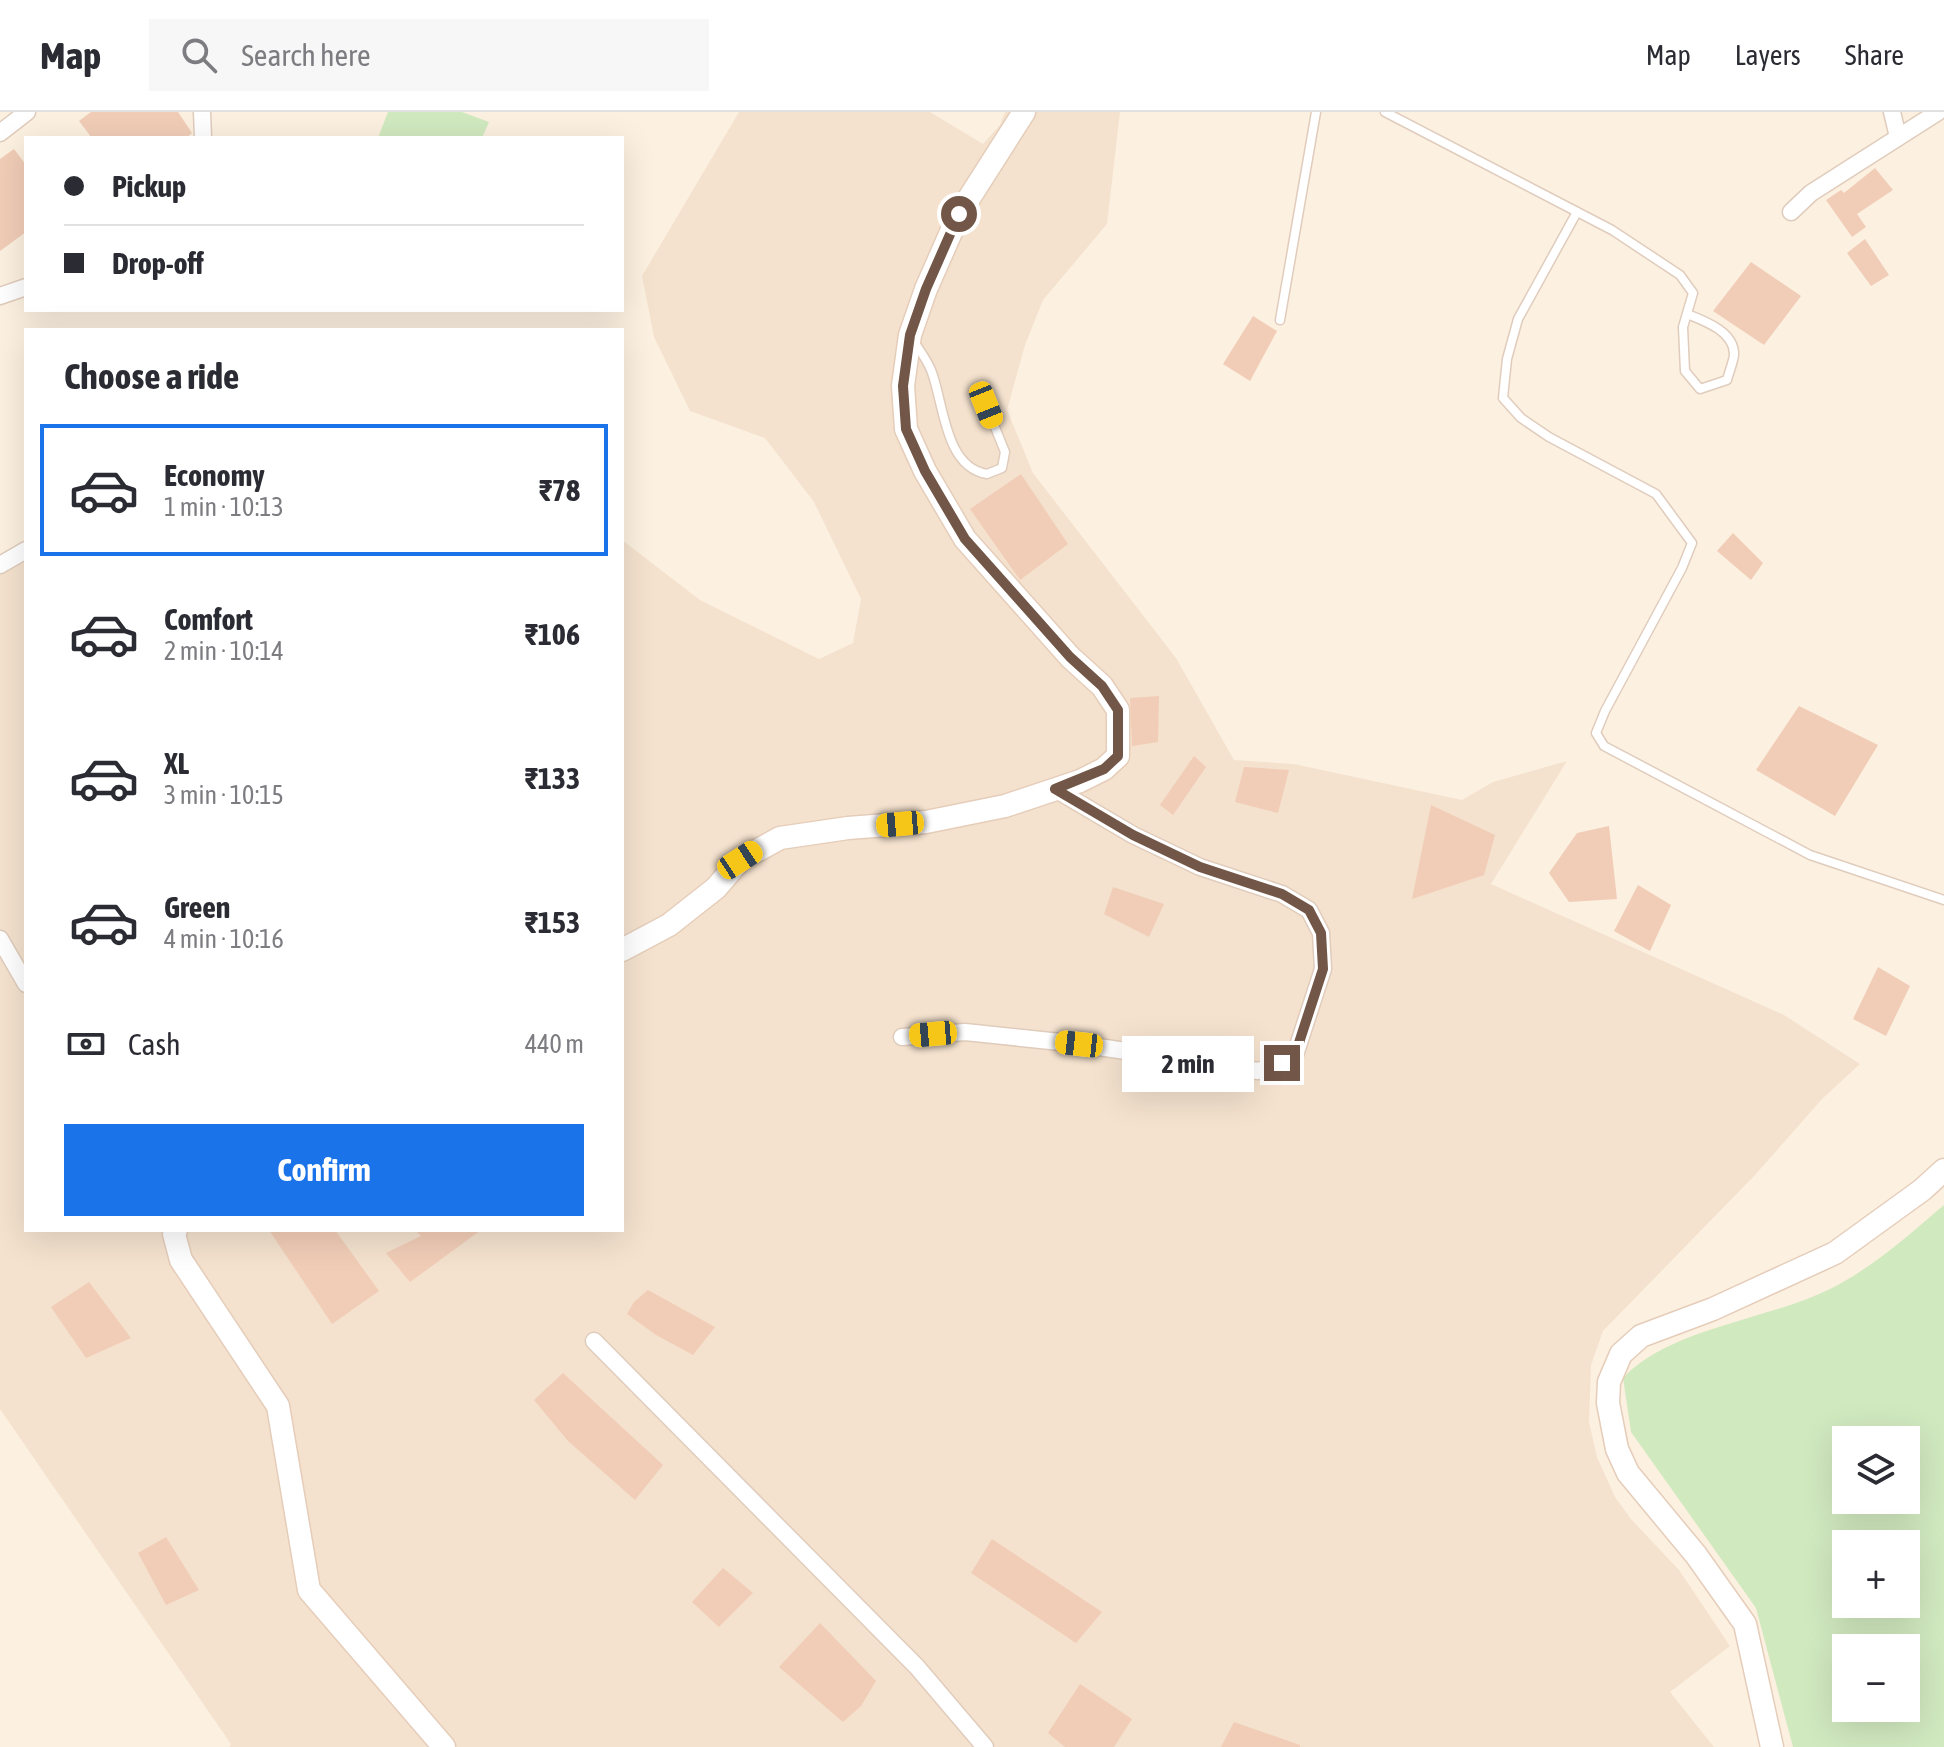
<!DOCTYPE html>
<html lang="en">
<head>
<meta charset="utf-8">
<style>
  :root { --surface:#fff; --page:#f7f7f7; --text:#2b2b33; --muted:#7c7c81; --line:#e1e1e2; --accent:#1a73e8 }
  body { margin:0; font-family:"Asap Condensed",sans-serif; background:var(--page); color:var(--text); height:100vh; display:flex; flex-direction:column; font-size:30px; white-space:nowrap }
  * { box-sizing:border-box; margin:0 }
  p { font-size:26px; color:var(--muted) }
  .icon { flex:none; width:44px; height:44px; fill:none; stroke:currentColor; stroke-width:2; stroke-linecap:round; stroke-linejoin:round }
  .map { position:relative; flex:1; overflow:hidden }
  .drawer { position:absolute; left:24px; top:216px; width:600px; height:904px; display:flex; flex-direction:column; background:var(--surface); border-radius:0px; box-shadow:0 8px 32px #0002 }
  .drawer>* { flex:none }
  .top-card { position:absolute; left:24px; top:24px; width:600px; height:176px; border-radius:0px; box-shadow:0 8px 32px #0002; display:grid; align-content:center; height:176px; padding:0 40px; background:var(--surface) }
  .fabs { position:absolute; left:1832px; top:1314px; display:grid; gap:16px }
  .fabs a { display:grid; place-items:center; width:88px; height:88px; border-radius:0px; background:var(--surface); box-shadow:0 8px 32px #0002; font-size:40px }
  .end { position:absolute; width:36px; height:36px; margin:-18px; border:10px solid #725647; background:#fff; box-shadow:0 0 0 4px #fff }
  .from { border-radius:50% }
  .bubble { position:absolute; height:56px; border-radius:0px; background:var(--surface); box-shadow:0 8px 32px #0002; font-size:26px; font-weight:700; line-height:56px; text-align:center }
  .car { position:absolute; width:24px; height:48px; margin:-24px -12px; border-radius:10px; box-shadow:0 0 6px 2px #0007; background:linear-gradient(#f5c518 24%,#345 0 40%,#f5c518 0 76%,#345 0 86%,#f5c518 0) }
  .top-card b { display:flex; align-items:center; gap:28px; height:76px; font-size:30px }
  .top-card b+b { border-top:2px solid var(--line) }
  .top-card i { width:20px; height:20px; background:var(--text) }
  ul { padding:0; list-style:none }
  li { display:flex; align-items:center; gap:24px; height:132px; margin:0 16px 12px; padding:0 24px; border:4px solid transparent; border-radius:0px }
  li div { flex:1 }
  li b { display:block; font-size:30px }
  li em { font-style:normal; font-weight:700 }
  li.on { border-color:var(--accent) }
  li>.icon { width:72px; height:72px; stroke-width:1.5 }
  h2 { padding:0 40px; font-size:36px; line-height:96px }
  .pay { display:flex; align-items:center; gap:20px; height:88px; padding:0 40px; font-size:30px }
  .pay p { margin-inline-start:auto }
  .primary-button { display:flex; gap:16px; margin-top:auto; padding:16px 40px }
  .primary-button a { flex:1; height:92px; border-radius:0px; background:var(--accent); color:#fff; font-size:32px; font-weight:700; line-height:92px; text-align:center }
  header { display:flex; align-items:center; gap:48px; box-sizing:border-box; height:112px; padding:0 40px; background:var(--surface); border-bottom:2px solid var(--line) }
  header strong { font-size:38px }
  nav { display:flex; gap:44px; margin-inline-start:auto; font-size:28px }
  .search { width:560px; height:72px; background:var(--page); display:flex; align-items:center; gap:20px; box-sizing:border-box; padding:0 28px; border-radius:0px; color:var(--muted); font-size:30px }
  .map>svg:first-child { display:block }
</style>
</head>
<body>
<header>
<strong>Map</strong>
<div class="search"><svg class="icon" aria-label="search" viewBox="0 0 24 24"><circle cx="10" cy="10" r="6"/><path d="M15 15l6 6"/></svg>Search here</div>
<nav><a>Map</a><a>Layers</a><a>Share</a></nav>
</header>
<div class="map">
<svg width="1944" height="1635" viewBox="0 0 1944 1635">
  <rect width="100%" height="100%" fill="#fcf0e0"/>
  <!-- residential -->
  <path fill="#f4e2ce" d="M 739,0 L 930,0 L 983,32 L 1000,13 L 1005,0 L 1120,0 L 1107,112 L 1043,188 L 1025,233 L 1007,298 L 1033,361 L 1176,546 L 1234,648 L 1294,652 L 1462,688 L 1493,670 L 1567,649 L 1491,772 L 1784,903 L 1860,952 L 1822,987 L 1755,1063 L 1603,1219 L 1591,1253 L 1589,1310 L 1597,1345 L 1615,1385 L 1631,1407 L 1679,1458 L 1730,1534 L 1670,1580 L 1714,1635 L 229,1635 L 231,1632 L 0,1297 L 0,443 L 26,428 L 26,1118 L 622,1118 L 622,428 L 700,488 L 819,547 L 853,531 L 861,487 L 814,390 L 765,326 L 690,299 L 654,225 L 642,164 Z"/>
  <!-- green -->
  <g fill="#d1e9bf" fill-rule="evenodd">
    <path d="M 388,0 L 462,0 L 489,10 L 482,26 L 378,26 Z"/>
    <path d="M 1944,1093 L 1944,1635 L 1793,1635 L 1756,1496 L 1631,1320 L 1623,1266 C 1670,1216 1768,1208 1830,1177 C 1872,1156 1909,1123 1944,1093 ZM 1906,1328 L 1906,1388 L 1846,1388 L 1846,1328 ZM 1846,1432 L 1906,1432 L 1906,1492 L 1846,1492 ZM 1846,1536 L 1906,1536 L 1906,1596 L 1846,1596 Z"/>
  </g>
  <!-- building -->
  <g fill="#f1cdb7">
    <path d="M 91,0 L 178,0 L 192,21 L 186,26 L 92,26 L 79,9 Z"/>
    <path d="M 14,37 L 26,53 L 26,120 L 0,139 L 0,47 Z"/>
    <path d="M 1875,56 L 1893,78 L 1857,102 L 1866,115 L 1852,125 L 1826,88 L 1841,78 L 1844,81 Z"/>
    <path d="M 1865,127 L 1889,163 L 1871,174 L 1847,141 Z"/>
    <path d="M 1751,150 L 1801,184 L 1764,233 L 1713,199 Z"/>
    <path d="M 1253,204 L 1277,219 L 1250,269 L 1223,252 Z"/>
    <path d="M 1021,362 L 1068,432 L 1020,468 L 970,397 Z"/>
    <path d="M 1733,421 L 1763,451 L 1751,468 L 1717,439 Z"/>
    <path d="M 1159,584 L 1158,630 L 1132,634 L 1130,586 Z"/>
    <path d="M 1799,594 L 1878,633 L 1835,704 L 1756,658 Z"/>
    <path d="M 1194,644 L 1206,655 L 1173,703 L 1160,693 Z"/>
    <path d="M 1244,655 L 1289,658 L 1278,701 L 1235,690 Z"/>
    <path d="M 1431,693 L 1495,723 L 1484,763 L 1412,787 Z"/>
    <path d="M 1609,714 L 1617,787 L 1569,790 L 1549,761 L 1577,721 Z"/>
    <path d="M 1638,773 L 1671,793 L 1650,839 L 1614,819 Z"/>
    <path d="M 1113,775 L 1164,792 L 1149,825 L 1104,802 Z"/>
    <path d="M 1878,855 L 1910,874 L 1886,924 L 1853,907 Z"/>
    <path d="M 269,1118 L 335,1118 L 379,1179 L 332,1212 Z"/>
    <path d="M 415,1118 L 481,1118 L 410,1170 L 386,1141 L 421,1124 Z"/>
    <path d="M 89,1170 L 131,1226 L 86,1246 L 51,1195 Z"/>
    <path d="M 648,1178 L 715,1215 L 693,1243 L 656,1223 L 627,1202 L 634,1190 Z"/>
    <path d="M 563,1261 L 663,1353 L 635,1388 L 568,1329 L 534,1288 Z"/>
    <path d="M 166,1425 L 199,1478 L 166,1493 L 138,1441 Z"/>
    <path d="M 992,1427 L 1102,1500 L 1076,1531 L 971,1461 Z"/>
    <path d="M 723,1456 L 753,1481 L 719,1515 L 692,1490 Z"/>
    <path d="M 820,1511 L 876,1569 L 861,1594 L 843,1610 L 779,1555 Z"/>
    <path d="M 1080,1572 L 1132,1607 L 1114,1635 L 1065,1635 L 1048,1621 Z"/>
    <path d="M 1234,1610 L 1300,1633 L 1300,1635 L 1221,1635 Z"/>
  </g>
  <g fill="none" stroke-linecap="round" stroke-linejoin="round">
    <defs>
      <g id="lane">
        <path d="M 1385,0 L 1612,118 L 1680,163 L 1693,181 L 1683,215 L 1685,259 L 1700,277 L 1727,268 C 1729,260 1733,251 1734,243 C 1735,220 1705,209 1687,202"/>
        <path d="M 1577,100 L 1518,207 L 1507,247 L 1503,286 L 1521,306 L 1549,325 L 1656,382 L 1692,431 L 1682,456 L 1605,599 L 1596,621 L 1604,634 L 1810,743 L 1944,788"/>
        <path d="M 1280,208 L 1316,0"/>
        <path d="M 915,231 C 920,239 927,248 931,258 C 944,290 944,355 987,362 L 1002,356 L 1005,340 L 986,293"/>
      </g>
      <g id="street">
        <path d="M 202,0 L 203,26"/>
        <path d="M 1892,0 L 1898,25"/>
        <path d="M 0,21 L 27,0"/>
        <path d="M 1791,100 L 1811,81 L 1938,0"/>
        <path d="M 0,184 L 26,175"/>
        <path d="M 0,453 L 26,438"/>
        <path d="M 0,827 L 26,872"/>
        <path d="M 902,925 L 965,920 L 1079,932 L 1258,959 L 1282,951 L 1295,943 L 1323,857 L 1321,821 L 1309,798 L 1282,782 L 1200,755 L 1133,723 L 1055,677"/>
        <path d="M 594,1229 L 917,1555 L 985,1635"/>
      </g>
      <g id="secondary">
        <path d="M 622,838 L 669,813 L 716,776 L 740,748 L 780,726 L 848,716 L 926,710 L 1005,694 L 1080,669 L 1104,657 L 1118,644 L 1118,598 L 1102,574 L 1070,545 L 965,427 L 925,359 L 906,317 L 903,274 L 910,223 L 926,177 L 959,102 L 1024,0"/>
        <path d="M 176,1118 L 174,1122 L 181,1148 L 278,1294 L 309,1478 L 444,1635"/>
        <path d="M 1772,1635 L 1745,1512 L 1696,1443 L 1628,1361 L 1617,1337 L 1608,1291 L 1609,1270 L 1621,1242 L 1641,1224 L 1713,1197 L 1835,1141 L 1922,1078 L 1944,1058"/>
      </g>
    </defs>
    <!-- lane casing -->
    <use href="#lane" stroke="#e0ccbc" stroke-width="11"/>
    <!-- street casing -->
    <use href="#street" stroke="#e0ccbc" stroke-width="19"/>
    <!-- secondary casing -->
    <use href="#secondary" stroke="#e5cdba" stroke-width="25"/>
    <!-- lane -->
    <use href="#lane" stroke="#fff" stroke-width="8"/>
    <!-- street -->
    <use href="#street" stroke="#fff" stroke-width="16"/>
    <!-- secondary -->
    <use href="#secondary" stroke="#fff" stroke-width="22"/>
  </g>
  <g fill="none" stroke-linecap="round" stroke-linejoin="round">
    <!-- route -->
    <path stroke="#725647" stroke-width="10" d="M 959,102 L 926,177 L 910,223 L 903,274 L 906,317 L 925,359 L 965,427 L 1070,545 L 1102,574 L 1118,598 L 1118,644 L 1104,657 L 1055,677 L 1133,723 L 1200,755 L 1282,782 L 1309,798 L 1321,821 L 1323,857 L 1295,943 L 1282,951"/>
  </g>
</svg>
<div class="fabs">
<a><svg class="icon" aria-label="layers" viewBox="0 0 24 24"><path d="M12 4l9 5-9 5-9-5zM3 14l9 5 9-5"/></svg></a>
<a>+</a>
<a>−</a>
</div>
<i class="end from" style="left:959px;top:102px"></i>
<i class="end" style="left:1282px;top:951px"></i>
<div class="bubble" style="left:1122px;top:924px;width:132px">2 min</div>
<i class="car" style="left:986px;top:293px;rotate:158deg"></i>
<i class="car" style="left:900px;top:712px;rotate:265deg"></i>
<i class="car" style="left:740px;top:748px;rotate:57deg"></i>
<i class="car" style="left:933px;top:922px;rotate:265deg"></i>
<i class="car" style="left:1079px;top:932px;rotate:276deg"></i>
<div class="top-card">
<b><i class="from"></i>Pickup</b>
<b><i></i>Drop-off</b>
</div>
<section class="drawer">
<h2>Choose a ride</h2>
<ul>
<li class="on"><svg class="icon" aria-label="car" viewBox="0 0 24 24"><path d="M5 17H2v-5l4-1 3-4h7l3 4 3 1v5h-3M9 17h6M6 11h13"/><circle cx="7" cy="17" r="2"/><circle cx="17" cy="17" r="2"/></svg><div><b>Economy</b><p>1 min · 10:13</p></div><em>₹78</em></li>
<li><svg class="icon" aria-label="car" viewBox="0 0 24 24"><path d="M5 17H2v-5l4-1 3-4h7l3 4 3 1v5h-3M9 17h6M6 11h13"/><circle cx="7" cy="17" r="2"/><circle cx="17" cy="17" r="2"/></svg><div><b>Comfort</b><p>2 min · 10:14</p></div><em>₹106</em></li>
<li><svg class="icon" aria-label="car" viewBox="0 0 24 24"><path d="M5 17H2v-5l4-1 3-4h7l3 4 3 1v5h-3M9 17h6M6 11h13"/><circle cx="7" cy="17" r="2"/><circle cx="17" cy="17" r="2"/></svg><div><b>XL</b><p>3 min · 10:15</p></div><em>₹133</em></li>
<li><svg class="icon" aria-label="car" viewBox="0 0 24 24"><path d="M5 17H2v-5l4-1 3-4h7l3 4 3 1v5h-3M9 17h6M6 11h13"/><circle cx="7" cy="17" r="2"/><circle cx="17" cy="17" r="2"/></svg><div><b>Green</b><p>4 min · 10:16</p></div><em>₹153</em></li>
</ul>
<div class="pay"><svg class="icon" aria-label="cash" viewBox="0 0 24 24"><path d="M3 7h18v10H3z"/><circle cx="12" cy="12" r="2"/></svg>Cash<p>440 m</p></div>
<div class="primary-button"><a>Confirm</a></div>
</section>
</div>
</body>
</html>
